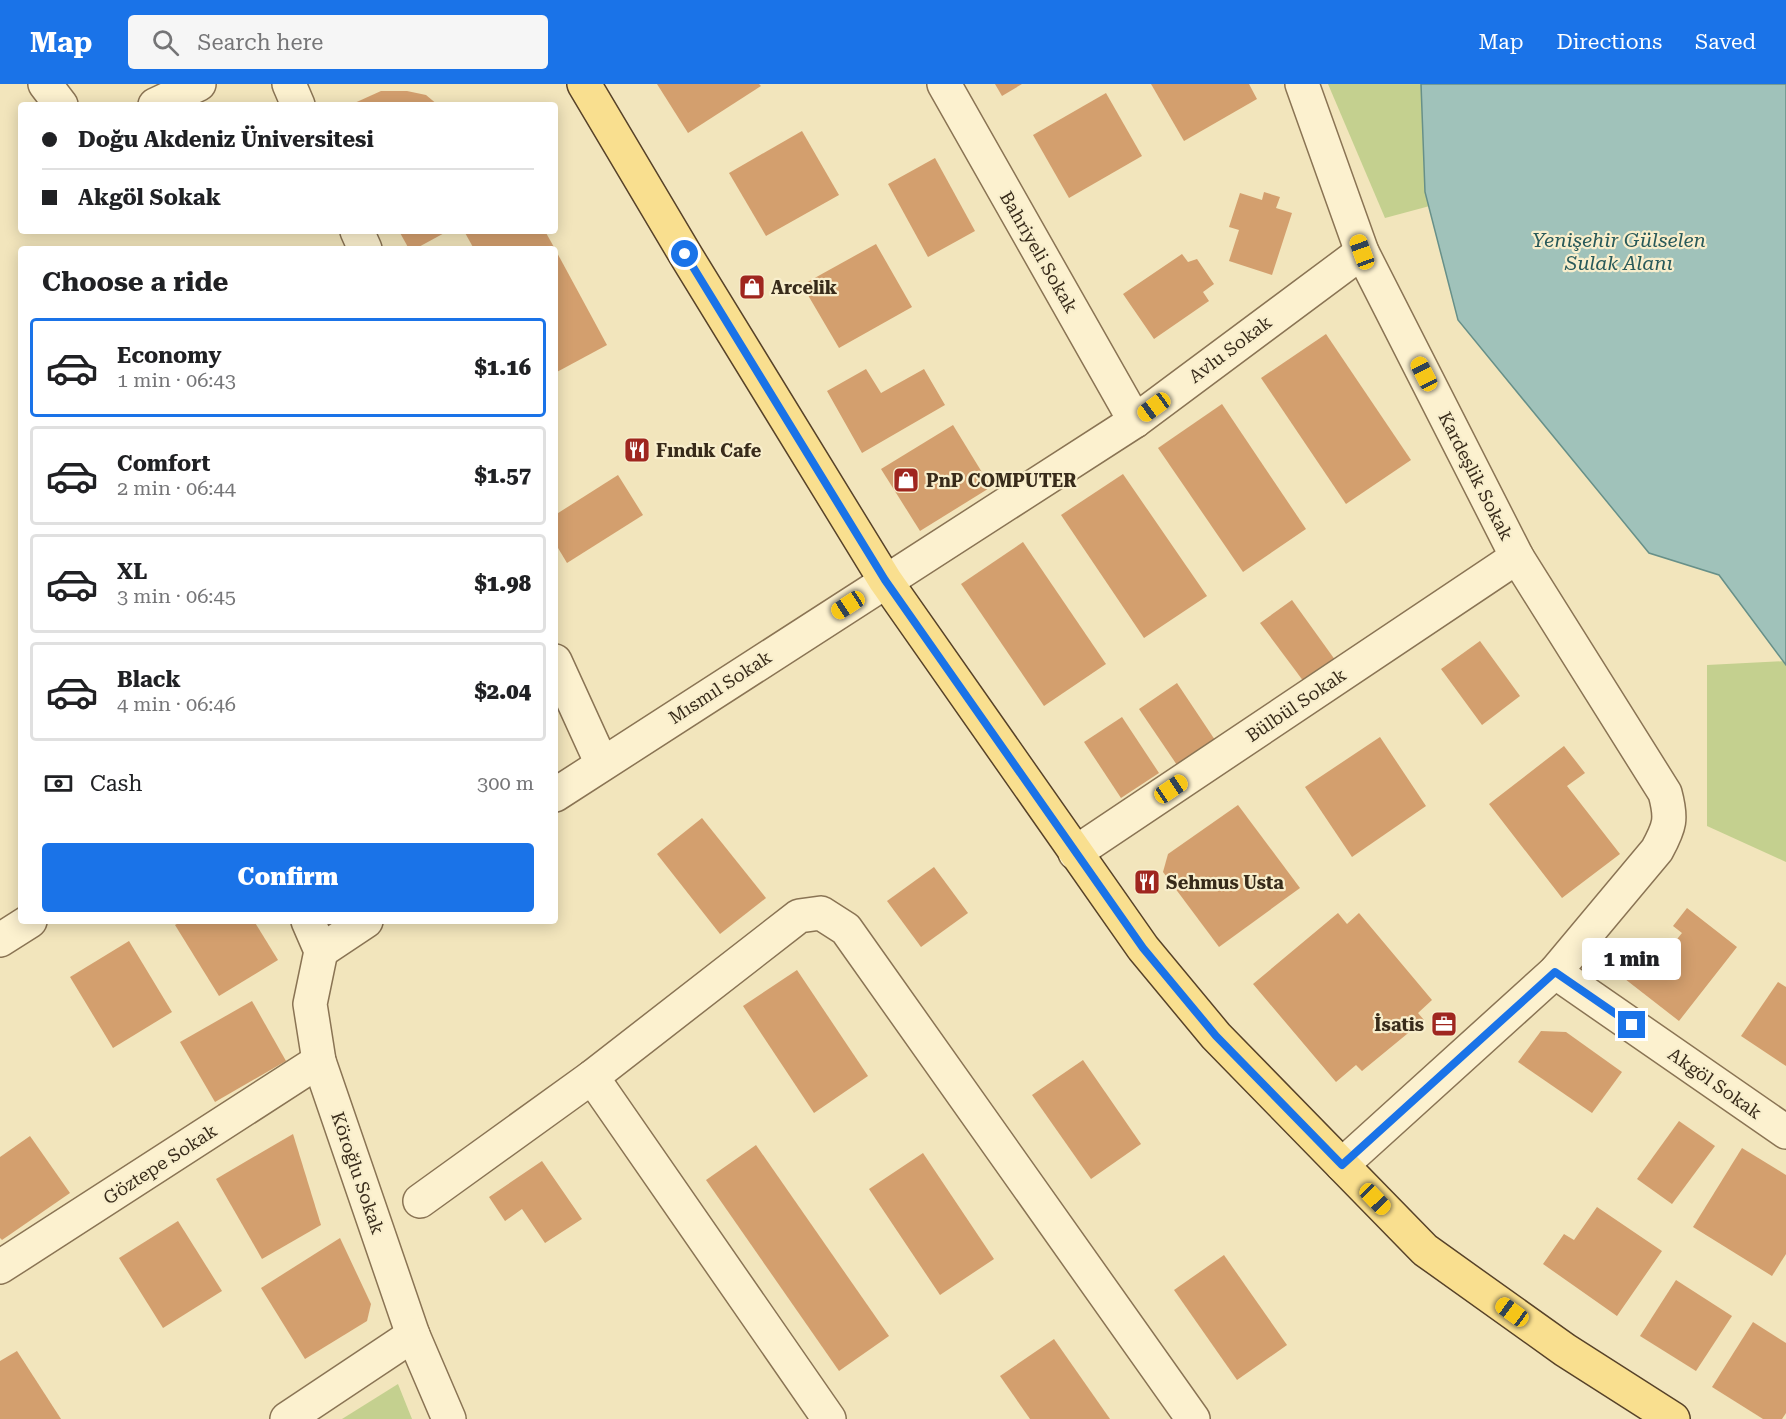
<!DOCTYPE html>
<html lang="en">
<head>
<meta charset="utf-8">
<style>
  :root { --surface:#fff; --page:#f6f6f6; --text:#202124; --muted:#757577; --line:#e0e0e0; --accent:#1a73e8 }
  body { margin:0; font-family:"Roboto Serif",serif; background:var(--page); color:var(--text); height:100vh; display:flex; flex-direction:column; font-size:22px; white-space:nowrap }
  * { box-sizing:border-box; margin:0 }
  p { font-size:20px; color:var(--muted) }
  .icon { flex:none; width:33px; height:33px; fill:none; stroke:currentColor; stroke-width:2; stroke-linecap:round; stroke-linejoin:round }
  .map { position:relative; flex:1; overflow:hidden }
  .drawer { position:absolute; left:18px; top:162px; width:540px; height:678px; display:flex; flex-direction:column; background:var(--surface); border-radius:6px; box-shadow:0 3px 15px #0003 }
  .drawer>* { flex:none }
  .top-card { position:absolute; left:18px; top:18px; width:540px; height:132px; border-radius:6px; box-shadow:0 3px 15px #0003; display:grid; align-content:center; height:132px; padding:0 24px; background:var(--surface) }
  .end { position:absolute; width:27px; height:27px; margin:-14px; border:8px solid #1a73e8; background:#fff; box-shadow:0 0 0 3px #fff }
  .from { border-radius:50% }
  .bubble { position:absolute; height:42px; border-radius:6px; background:var(--surface); box-shadow:0 3px 15px #0003; font-size:20px; font-weight:800; line-height:42px; text-align:center }
  .car { position:absolute; width:18px; height:36px; margin:-18px -9px; border-radius:8px; box-shadow:0 0 4px 2px #0007; background:linear-gradient(#f5c518 24%,#345 0 40%,#f5c518 0 76%,#345 0 86%,#f5c518 0) }
  .top-card b { display:flex; align-items:center; gap:21px; height:57px; font-size:22px }
  .top-card b+b { border-top:2px solid var(--line) }
  .top-card i { width:15px; height:15px; background:var(--text) }
  ul { padding:0; list-style:none }
  li { display:flex; align-items:center; gap:18px; height:99px; margin:0 12px 9px; padding:0 12px; border:3px solid var(--line); border-radius:6px }
  li div { flex:1 }
  li b { display:block; font-size:22px }
  li em { font-style:normal; font-weight:800 }
  li.active { border-color:var(--accent) }
  li>.icon { width:54px; height:54px; stroke-width:1.5 }
  h2 { padding:0 24px; font-size:27px; line-height:72px }
  .pay { display:flex; align-items:center; gap:15px; height:66px; padding:0 24px; font-size:22px }
  .pay p { margin-inline-start:auto }
  .cta { display:flex; gap:12px; margin-top:auto; padding:12px 24px }
  .cta a { flex:1; height:69px; border-radius:6px; background:var(--accent); color:#fff; font-size:24px; font-weight:800; line-height:69px; text-align:center }
  header { display:flex; align-items:center; gap:36px; box-sizing:border-box; height:84px; padding:0 30px; background:var(--accent); color:#fff }
  header strong { font-size:28px }
  nav { display:flex; gap:33px; margin-inline-start:auto; font-size:21px }
  .search { width:420px; height:54px; background:var(--page); display:flex; align-items:center; gap:15px; box-sizing:border-box; padding:0 21px; border-radius:6px; color:var(--muted); font-size:22px }
  .map>svg:first-child { display:block }
</style>
</head>
<body>
<header>
<strong>Map</strong>
<div class="search"><svg class="icon" aria-label="search" viewBox="0 0 24 24"><circle cx="10" cy="10" r="6"/><path d="M15 15l6 6"/></svg>Search here</div>
<nav><a>Map</a><a>Directions</a><a>Saved</a></nav>
</header>
<div class="map">
<svg width="1786" height="1335" viewBox="0 0 1786 1335">
  <rect width="100%" height="100%" fill="#f2e5bc"/>
  <!-- green -->
  <g fill="#c4d08f">
    <path d="M 1328,0 L 1563,0 L 1467,112 L 1385,134 Z"/>
    <path d="M 1786,577 L 1786,778 L 1707,742 L 1707,581 Z"/>
    <path d="M 398,1300 L 412,1335 L 342,1335 Z"/>
  </g>
  <!-- water -->
  <path fill="#a0c2ba" stroke="#679089" stroke-width="1.5" d="M 1421,0 L 1786,0 L 1786,581 L 1719,491 L 1649,469 L 1458,236 L 1425,108 Z"/>
  <!-- building -->
  <g fill="#d39f6e">
    <path d="M 657,0 L 759,0 L 761,2 L 688,49 Z"/>
    <path d="M 995,0 L 1022,0 L 1002,12 Z"/>
    <path d="M 1151,0 L 1249,0 L 1257,15 L 1184,57 Z"/>
    <path d="M 381,7 L 407,7 L 426,11 L 438,21 L 350,21 Z"/>
    <path d="M 1106,9 L 1142,72 L 1069,114 L 1033,51 Z"/>
    <path d="M 802,47 L 839,111 L 766,152 L 729,89 Z"/>
    <path d="M 935,74 L 975,147 L 928,173 L 888,100 Z"/>
    <path d="M 1264,108 L 1280,113 L 1276,124 L 1292,129 L 1272,191 L 1229,177 L 1239,146 L 1229,143 L 1240,109 L 1262,116 Z"/>
    <path d="M 399,147 L 448,147 L 415,165 L 409,165 Z"/>
    <path d="M 464,147 L 545,147 L 555,165 L 474,165 Z"/>
    <path d="M 876,160 L 912,223 L 839,264 L 802,201 Z"/>
    <path d="M 555,165 L 607,261 L 555,289 Z"/>
    <path d="M 1182,170 L 1188,178 L 1197,175 L 1214,200 L 1203,208 L 1209,217 L 1154,255 L 1123,210 Z"/>
    <path d="M 1326,250 L 1411,376 L 1346,420 L 1261,294 Z"/>
    <path d="M 866,285 L 881,309 L 924,285 L 945,321 L 862,369 L 827,307 Z"/>
    <path d="M 1222,320 L 1306,445 L 1243,488 L 1158,364 Z"/>
    <path d="M 953,341 L 991,403 L 920,447 L 881,385 Z"/>
    <path d="M 1123,390 L 1207,512 L 1144,554 L 1061,431 Z"/>
    <path d="M 618,391 L 643,431 L 567,479 L 555,459 L 555,431 Z"/>
    <path d="M 1023,458 L 1106,580 L 1044,622 L 961,500 Z"/>
    <path d="M 1292,516 L 1338,580 L 1307,602 L 1260,539 Z"/>
    <path d="M 1480,557 L 1520,612 L 1482,641 L 1441,585 Z"/>
    <path d="M 1177,599 L 1215,656 L 1177,681 L 1139,625 Z"/>
    <path d="M 1122,633 L 1159,689 L 1121,714 L 1084,658 Z"/>
    <path d="M 1380,653 L 1426,722 L 1352,773 L 1305,703 Z"/>
    <path d="M 1564,662 L 1585,689 L 1567,702 L 1620,770 L 1562,814 L 1489,720 Z"/>
    <path d="M 1238,721 L 1300,804 L 1219,863 L 1163,788 L 1168,770 Z"/>
    <path d="M 702,734 L 766,814 L 720,850 L 657,770 Z"/>
    <path d="M 934,783 L 968,829 L 921,863 L 887,817 Z"/>
    <path d="M 1687,824 L 1737,863 L 1679,937 L 1625,895 L 1656,855 L 1669,865 L 1682,849 L 1673,842 Z"/>
    <path d="M 1338,829 L 1347,840 L 1359,829 L 1432,916 L 1418,929 L 1424,936 L 1362,987 L 1356,981 L 1336,998 L 1253,900 Z"/>
    <path d="M 182,837 L 254,837 L 278,876 L 219,912 L 175,841 Z"/>
    <path d="M 129,857 L 172,928 L 113,964 L 70,893 Z"/>
    <path d="M 797,886 L 868,992 L 814,1029 L 743,922 Z"/>
    <path d="M 1778,898 L 1786,903 L 1786,982 L 1741,952 Z"/>
    <path d="M 252,917 L 286,977 L 215,1018 L 180,958 Z"/>
    <path d="M 1541,947 L 1566,948 L 1622,988 L 1592,1029 L 1518,978 Z"/>
    <path d="M 1083,976 L 1141,1060 L 1091,1095 L 1032,1011 Z"/>
    <path d="M 1679,1037 L 1715,1062 L 1672,1120 L 1637,1095 Z"/>
    <path d="M 293,1050 L 321,1141 L 262,1175 L 216,1095 Z"/>
    <path d="M 30,1052 L 70,1109 L 2,1156 L 0,1154 L 0,1073 Z"/>
    <path d="M 756,1061 L 889,1252 L 839,1287 L 706,1096 Z"/>
    <path d="M 1742,1064 L 1786,1091 L 1786,1170 L 1772,1192 L 1693,1143 Z"/>
    <path d="M 923,1069 L 994,1175 L 940,1211 L 869,1105 Z"/>
    <path d="M 542,1077 L 582,1135 L 545,1159 L 522,1125 L 505,1137 L 489,1113 Z"/>
    <path d="M 1597,1123 L 1662,1167 L 1617,1232 L 1543,1180 L 1564,1150 L 1574,1156 Z"/>
    <path d="M 178,1137 L 222,1207 L 163,1244 L 119,1174 Z"/>
    <path d="M 340,1154 L 371,1220 L 367,1237 L 305,1275 L 261,1204 Z"/>
    <path d="M 1224,1171 L 1287,1261 L 1237,1296 L 1174,1206 Z"/>
    <path d="M 1676,1196 L 1732,1232 L 1696,1287 L 1640,1252 Z"/>
    <path d="M 1753,1238 L 1786,1259 L 1786,1329 L 1782,1335 L 1763,1335 L 1712,1303 Z"/>
    <path d="M 1054,1255 L 1110,1335 L 1030,1335 L 1000,1292 Z"/>
    <path d="M 17,1267 L 61,1335 L 0,1335 L 0,1277 Z"/>
  </g>
  <g fill="none" stroke-linecap="round" stroke-linejoin="round">
    <defs>
      <g id="minor">
        <path d="M 45,0 L 61,21"/>
        <path d="M 289,0 L 298,21"/>
        <path d="M 944,0 L 1135,337"/>
        <path d="M 1302,0 L 1362,168 L 1517,473 L 1665,709 C 1672,735 1670,742 1657,766 L 1555,888 L 1342,1081"/>
        <path d="M 155,21 L 199,0"/>
        <path d="M 357,147 L 365,165"/>
        <path d="M 555,577 L 602,680"/>
        <path d="M 555,711 L 1135,337 L 1362,168"/>
        <path d="M 1075,769 L 1517,473"/>
        <path d="M 308,837 L 321,867 L 310,920 L 319,977 L 413,1251 L 449,1335"/>
        <path d="M 0,856 L 30,837"/>
        <path d="M 321,867 L 366,837"/>
        <path d="M 1555,888 L 1786,1048"/>
        <path d="M 592,993 L 829,1335"/>
        <path d="M 420,1117 L 592,993 L 799,832 L 821,829 L 846,845 L 1193,1335"/>
        <path d="M 0,1183 L 319,977"/>
        <path d="M 287,1335 L 413,1251"/>
      </g>
      <path id="major" d="M 584,0 L 685,170 L 885,496 L 1143,864 L 1216,952 L 1425,1166 L 1565,1266 L 1673,1335"/>
    </defs>
    <!-- minor casing -->
    <use href="#minor" stroke="#8a7454" stroke-width="36"/>
    <!-- major casing -->
    <use href="#major" stroke="#574229" stroke-width="36"/>
    <!-- minor -->
    <use href="#minor" stroke="#fcf1cf" stroke-width="33"/>
    <!-- major -->
    <use href="#major" stroke="#f9df8f" stroke-width="33"/>
  </g>
  <g fill="none" stroke-linecap="round" stroke-linejoin="round">
    <!-- route -->
    <path stroke="#1a73e8" stroke-width="8" d="M 685,170 L 885,496 L 1143,864 L 1216,952 L 1342,1081 L 1555,888 L 1632,941"/>
  </g>
  <!-- icons -->
  <defs>
    <symbol id="shop-square" viewBox="-11 -11 22 22"><rect x="-9" y="-9" width="18" height="18" rx="4" fill="#9f261f" stroke="#f8eecc"/><path d="M-5-2.5h2.3a2.7 3.5 0 0 1 5.4 0H5L5.5 6h-11ZM-1.5-2.5h3a1.5 2.3 0 0 0-3 0Z" fill="#fff"/></symbol>
    <symbol id="restaurant-square" viewBox="-11 -11 22 22"><rect x="-9" y="-9" width="18" height="18" rx="4" fill="#9f261f" stroke="#f8eecc"/><path d="M-5-6h1v4h1v-4h1v4h1v-4h1v5L-1.5 .5V6h-2V.5L-5-1ZM5-6V6H3V1.5H1.5Q1.5-4 5-6Z" fill="#fff"/></symbol>
    <symbol id="office-square" viewBox="-11 -11 22 22"><rect x="-9" y="-9" width="18" height="18" rx="4" fill="#9f261f" stroke="#f8eecc"/><path d="M-6-3h4V-5.5h4V-3h4V5H-6ZM-1-4.5V-3h2v-1.5ZM-6 0V1H6V0Z" fill="#fff"/></symbol>
  </defs>
  <g fill-rule="evenodd">
    <use href="#shop-square" x="737" y="188" width="30" height="30"/>
    <use href="#restaurant-square" x="622" y="351" width="30" height="30"/>
    <use href="#shop-square" x="891" y="381" width="30" height="30"/>
    <use href="#restaurant-square" x="1132" y="783" width="30" height="30"/>
    <use href="#office-square" x="1429" y="925" width="30" height="30"/>
  </g>
  <g text-anchor="middle" dominant-baseline="central" stroke-width="4.5" stroke-linejoin="round" paint-order="stroke">
    <!-- street labels -->
    <g font-size="18" fill="#382b1a" stroke="#f8eecc">
      <text transform="translate(1039 168) rotate(60)">Bahriyeli Sokak</text>
      <text transform="translate(1230 265) rotate(-37)">Avlu Sokak</text>
      <text transform="translate(1476 392) rotate(63)">Kardeşlik Sokak</text>
      <text transform="translate(720 603) rotate(-33)">Mısmıl Sokak</text>
      <text transform="translate(1296 621) rotate(-34)">Bülbül Sokak</text>
      <text transform="translate(1715 999) rotate(35)">Akgöl Sokak</text>
      <text transform="translate(160 1080) rotate(-33)">Göztepe Sokak</text>
      <text transform="translate(358 1089) rotate(71)">Köroğlu Sokak</text>
    </g>
    <!-- poi labels -->
    <g font-size="18" font-weight="bold" fill="#382b1a" stroke="#f8eecc" text-anchor="start">
      <text x="771" y="203">Arcelik</text>
      <text x="656" y="366">Fındık Cafe</text>
      <text x="926" y="396">PnP COMPUTER</text>
      <text x="1166" y="798">Sehmus Usta</text>
      <text x="1424" y="940" text-anchor="end">İsatis</text>
    </g>
    <!-- water labels -->
    <g font-size="20" font-style="italic" fill="#285959" stroke="#f8eecc">
      <text x="1619" y="156">Yenişehir Gülselen<tspan x="1619" dy="23">Sulak Alanı</tspan></text>
    </g>
  </g>
</svg>
<i class="end from" style="left:685px;top:170px"></i>
<i class="end" style="left:1632px;top:941px"></i>
<div class="bubble" style="left:1582px;top:854px;width:99px">1 min</div>
<i class="car" style="left:1362px;top:168px;rotate:340deg"></i>
<i class="car" style="left:1424px;top:290px;rotate:333deg"></i>
<i class="car" style="left:1154px;top:323px;rotate:234deg"></i>
<i class="car" style="left:848px;top:521px;rotate:237deg"></i>
<i class="car" style="left:1171px;top:705px;rotate:56deg"></i>
<i class="car" style="left:1375px;top:1115px;rotate:136deg"></i>
<i class="car" style="left:1512px;top:1228px;rotate:306deg"></i>
<div class="top-card">
<b><i class="from"></i>Doğu Akdeniz Üniversitesi</b>
<b><i></i>Akgöl Sokak</b>
</div>
<section class="drawer">
<h2>Choose a ride</h2>
<ul>
<li class="active"><svg class="icon" aria-label="car" viewBox="0 0 24 24"><path d="M5 17H2v-5l4-1 3-4h7l3 4 3 1v5h-3M9 17h6M6 11h13"/><circle cx="7" cy="17" r="2"/><circle cx="17" cy="17" r="2"/></svg><div><b>Economy</b><p>1 min · 06:43</p></div><em>$1.16</em></li>
<li><svg class="icon" aria-label="car" viewBox="0 0 24 24"><path d="M5 17H2v-5l4-1 3-4h7l3 4 3 1v5h-3M9 17h6M6 11h13"/><circle cx="7" cy="17" r="2"/><circle cx="17" cy="17" r="2"/></svg><div><b>Comfort</b><p>2 min · 06:44</p></div><em>$1.57</em></li>
<li><svg class="icon" aria-label="car" viewBox="0 0 24 24"><path d="M5 17H2v-5l4-1 3-4h7l3 4 3 1v5h-3M9 17h6M6 11h13"/><circle cx="7" cy="17" r="2"/><circle cx="17" cy="17" r="2"/></svg><div><b>XL</b><p>3 min · 06:45</p></div><em>$1.98</em></li>
<li><svg class="icon" aria-label="car" viewBox="0 0 24 24"><path d="M5 17H2v-5l4-1 3-4h7l3 4 3 1v5h-3M9 17h6M6 11h13"/><circle cx="7" cy="17" r="2"/><circle cx="17" cy="17" r="2"/></svg><div><b>Black</b><p>4 min · 06:46</p></div><em>$2.04</em></li>
</ul>
<div class="pay"><svg class="icon" aria-label="cash" viewBox="0 0 24 24"><path d="M3 7h18v10H3z"/><circle cx="12" cy="12" r="2"/></svg>Cash<p>300 m</p></div>
<div class="cta"><a>Confirm</a></div>
</section>
</div>
</body>
</html>
